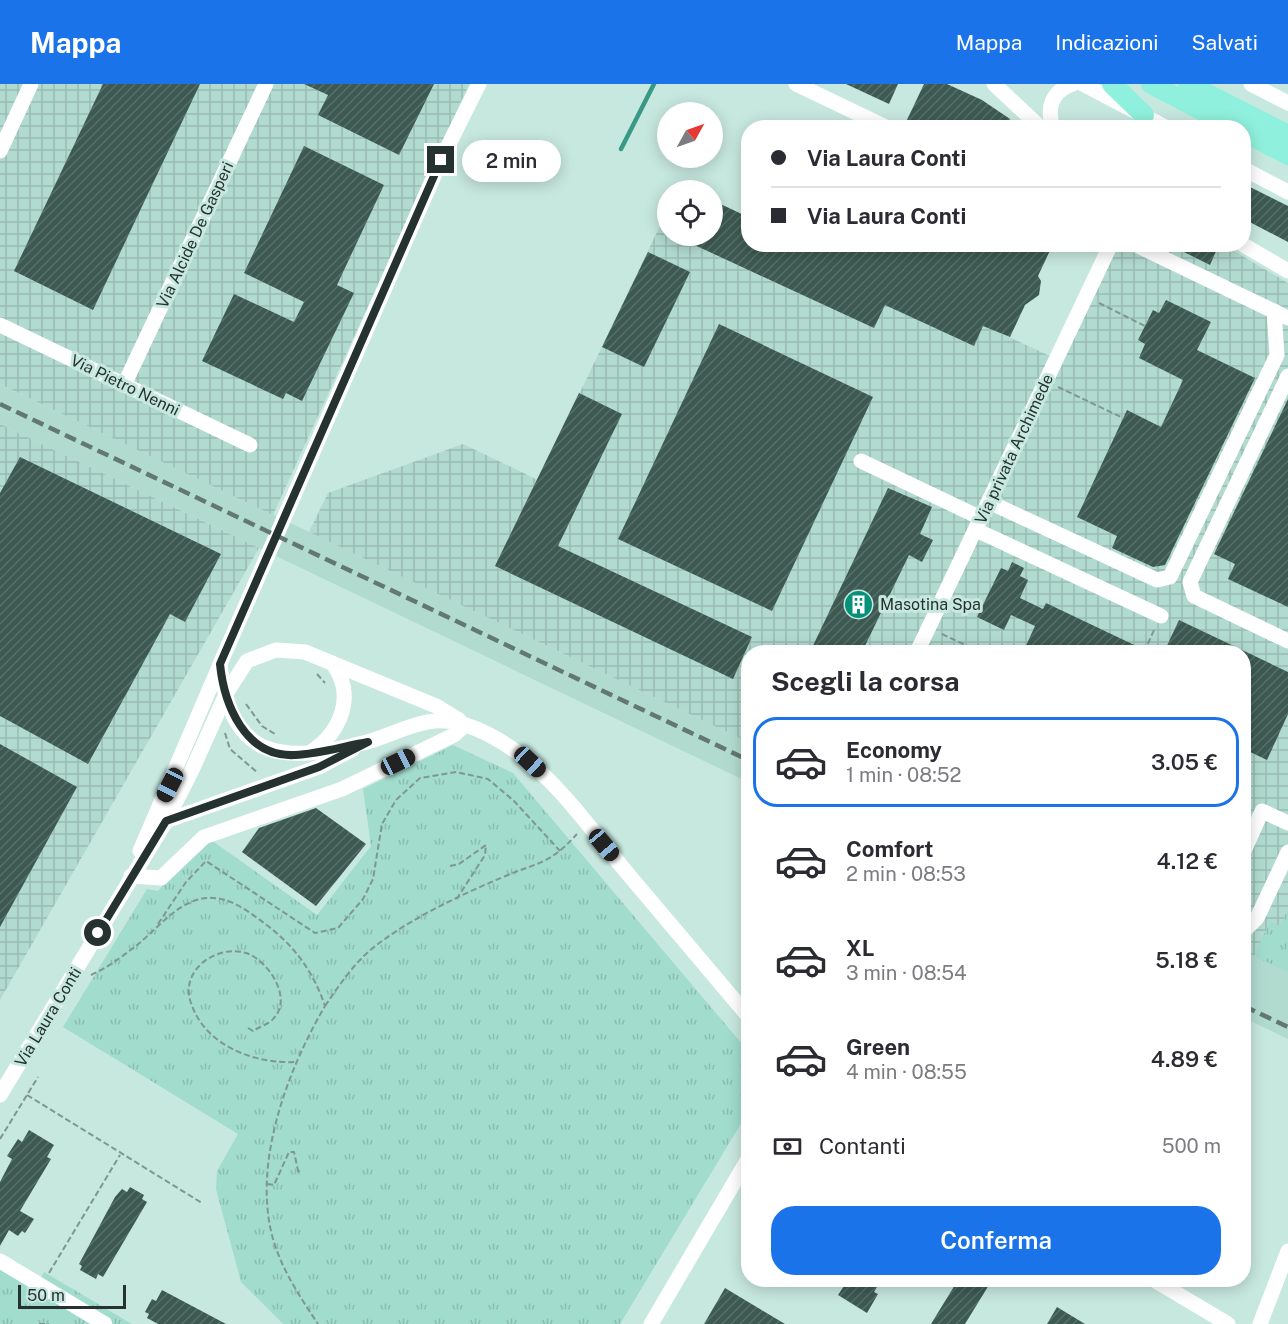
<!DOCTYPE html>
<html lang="it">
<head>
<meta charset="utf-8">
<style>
  :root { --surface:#fff; --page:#f7f7f7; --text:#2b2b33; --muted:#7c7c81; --line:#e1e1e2; --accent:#1a73e8 }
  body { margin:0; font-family:"Public Sans",sans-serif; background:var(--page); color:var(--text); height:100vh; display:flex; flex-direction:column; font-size:22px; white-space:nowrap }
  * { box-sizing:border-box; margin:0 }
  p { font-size:20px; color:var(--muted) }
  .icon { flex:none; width:33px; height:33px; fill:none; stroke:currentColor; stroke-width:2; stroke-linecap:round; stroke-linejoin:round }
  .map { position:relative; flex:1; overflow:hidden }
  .panel { position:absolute; left:741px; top:561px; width:510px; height:642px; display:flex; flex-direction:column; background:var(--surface); border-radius:24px; box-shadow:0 3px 15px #0003 }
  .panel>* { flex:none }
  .banner { position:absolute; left:741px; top:36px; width:510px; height:132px; border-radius:24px; box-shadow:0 3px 15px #0003; display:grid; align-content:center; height:132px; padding:0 30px; background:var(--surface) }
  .needle { width:39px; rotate:50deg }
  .controls { position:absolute; left:657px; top:18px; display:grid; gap:12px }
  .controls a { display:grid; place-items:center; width:66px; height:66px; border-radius:50%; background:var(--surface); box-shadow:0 3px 15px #0003; font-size:30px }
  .scale { position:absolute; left:18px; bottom:15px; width:108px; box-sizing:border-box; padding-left:6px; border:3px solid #25322f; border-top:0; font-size:16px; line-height:21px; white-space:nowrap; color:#25322f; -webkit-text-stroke:4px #c7e8df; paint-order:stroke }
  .end { position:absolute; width:27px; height:27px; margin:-14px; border:8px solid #25322f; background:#fff; box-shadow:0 0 0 3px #fff }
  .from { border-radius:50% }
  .bubble { position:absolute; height:42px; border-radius:21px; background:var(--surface); box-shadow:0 3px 15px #0003; font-size:20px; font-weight:600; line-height:42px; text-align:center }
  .car { position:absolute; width:18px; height:36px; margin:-18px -9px; border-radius:8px; box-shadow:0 0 4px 2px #0007; background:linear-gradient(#222 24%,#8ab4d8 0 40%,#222 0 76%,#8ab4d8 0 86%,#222 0) }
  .banner b { display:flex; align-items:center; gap:21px; height:57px; font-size:22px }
  .banner b+b { border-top:2px solid var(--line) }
  .banner i { width:15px; height:15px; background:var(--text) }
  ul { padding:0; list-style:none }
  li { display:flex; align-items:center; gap:18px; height:90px; margin:0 12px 9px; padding:0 18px; border:3px solid transparent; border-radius:24px }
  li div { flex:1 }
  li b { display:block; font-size:22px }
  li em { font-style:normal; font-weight:600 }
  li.current { border-color:var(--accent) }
  li>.icon { width:54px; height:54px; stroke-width:1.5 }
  h2 { padding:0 30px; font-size:27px; line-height:72px }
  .pay { display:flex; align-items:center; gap:15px; height:66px; padding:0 30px; font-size:22px }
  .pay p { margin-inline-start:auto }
  .primary-button { display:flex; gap:12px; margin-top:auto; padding:12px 30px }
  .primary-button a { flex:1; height:69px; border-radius:24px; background:var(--accent); color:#fff; font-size:24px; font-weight:600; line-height:69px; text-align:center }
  header { display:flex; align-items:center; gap:36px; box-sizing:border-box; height:84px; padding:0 30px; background:var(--accent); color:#fff }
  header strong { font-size:28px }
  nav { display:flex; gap:33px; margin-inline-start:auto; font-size:21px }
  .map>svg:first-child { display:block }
</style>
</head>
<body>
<header>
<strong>Mappa</strong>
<nav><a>Mappa</a><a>Indicazioni</a><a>Salvati</a></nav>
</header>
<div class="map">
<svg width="1288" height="1240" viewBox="0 0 1288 1240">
  <defs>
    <pattern id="industrial-grid" width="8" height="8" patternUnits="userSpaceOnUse" patternTransform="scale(1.5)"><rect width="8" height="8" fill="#b2dbd0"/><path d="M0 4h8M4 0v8" fill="none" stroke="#99bcb3"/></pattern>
    <pattern id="grass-tufts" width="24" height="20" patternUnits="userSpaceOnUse" patternTransform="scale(1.5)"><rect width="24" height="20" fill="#a1dccc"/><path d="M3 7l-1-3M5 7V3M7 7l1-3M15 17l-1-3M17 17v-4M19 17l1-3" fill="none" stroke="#8abdb0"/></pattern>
    <pattern id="building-hatch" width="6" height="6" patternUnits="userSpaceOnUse" patternTransform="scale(1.5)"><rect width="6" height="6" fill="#3d5a52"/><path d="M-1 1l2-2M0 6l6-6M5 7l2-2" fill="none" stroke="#576f68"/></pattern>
  </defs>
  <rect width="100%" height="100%" fill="#c7e8df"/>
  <!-- built -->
  <g fill="#b2dbd0">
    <path d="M 0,300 L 748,658 L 748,698 L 0,340 Z"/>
    <path d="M 1244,867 L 1288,888 L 1288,955 L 1244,934 Z"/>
  </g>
  <!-- industrial -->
  <g fill="url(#industrial-grid)">
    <path d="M 0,0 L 469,0 L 273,431 L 0,300 Z"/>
    <path d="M 713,117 L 748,133 L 748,160 L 808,161 L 1061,277 L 1118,161 L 1224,161 L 1288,199 L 1288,888 L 1244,867 L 1244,568 L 748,568 L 748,658 L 309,448 L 328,409 L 463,360 L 538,396 L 667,127 L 668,152 L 712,152 Z"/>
    <path d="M 0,340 L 259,464 L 0,916 Z"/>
  </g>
  <!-- grass -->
  <g fill="url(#grass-tufts)">
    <path d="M 453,661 L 513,689 L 748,967 L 748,1028 L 620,1240 L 283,1240 L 241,1198 L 216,1105 L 217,1087 L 238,1050 L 63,943 L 147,805 L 158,807 L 187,772 L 211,756 L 317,831 L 371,762 L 363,705 Z"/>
    <path d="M 1288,825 L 1288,888 L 1254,872 L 1270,837 L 1280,842 Z"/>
    <path d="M 0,1182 L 39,1197 L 44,1188 L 132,1240 L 0,1240 Z"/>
  </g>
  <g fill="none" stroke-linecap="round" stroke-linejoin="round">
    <!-- stream -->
    <path stroke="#389a86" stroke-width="4.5" d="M 621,65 L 654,0"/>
  </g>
  <!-- building -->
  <g fill="url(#building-hatch)">
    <path d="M 103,0 L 200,0 L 93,226 L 14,187 Z"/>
    <path d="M 304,0 L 434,0 L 399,71 L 318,31 L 328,11 Z"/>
    <path d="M 846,0 L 898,0 L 889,20 Z"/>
    <path d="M 924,0 L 947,0 L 982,16 L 1010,35 L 1007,44 L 918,44 L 906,38 Z"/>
    <path d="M 304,62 L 384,101 L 337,201 L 354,209 L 302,317 L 286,309 L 283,315 L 202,277 L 234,210 L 294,238 L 304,218 L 244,189 Z"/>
    <path d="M 1244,100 L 1288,122 L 1288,158 L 1244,135 Z"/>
    <path d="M 712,116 L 748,133 L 748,160 L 832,160 L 847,167 L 850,160 L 1053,160 L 1038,192 L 1041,197 L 1039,211 L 1025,221 L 1010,253 L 983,242 L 974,262 L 885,221 L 874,244 L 675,152 L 712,152 Z"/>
    <path d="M 1168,160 L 1209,160 L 1217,165 L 1210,181 Z"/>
    <path d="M 648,168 L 690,188 L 644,283 L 602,263 Z"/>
    <path d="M 1166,216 L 1211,238 L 1197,266 L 1255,294 L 1165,481 L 1153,483 L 1112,464 L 1117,452 L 1077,433 L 1127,326 L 1161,343 L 1183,296 L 1139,274 L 1145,260 L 1138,256 L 1153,226 L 1159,229 Z"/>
    <path d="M 719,240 L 873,313 L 772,527 L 618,455 Z"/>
    <path d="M 579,309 L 622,330 L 558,462 L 752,553 L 733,595 L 495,482 Z"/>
    <path d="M 1288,315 L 1288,523 L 1228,495 L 1235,480 L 1214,470 Z"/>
    <path d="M 20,373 L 221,470 L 185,538 L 170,530 L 88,680 L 0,632 L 0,409 Z"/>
    <path d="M 888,404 L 932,423 L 920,450 L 933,456 L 922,478 L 909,471 L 862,568 L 810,568 Z"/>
    <path d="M 1012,478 L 1024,484 L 1020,492 L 1028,496 L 1020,514 L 1043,525 L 1046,519 L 1149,568 L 1023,568 L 1035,542 L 1011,531 L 1004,546 L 977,533 L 1001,484 L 1008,487 Z"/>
    <path d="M 1179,536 L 1288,588 L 1288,630 L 1267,676 L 1244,665 L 1244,568 L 1164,568 Z"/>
    <path d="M 0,660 L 77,703 L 0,843 Z"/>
    <path d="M 316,724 L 366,760 L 316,822 L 242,768 L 259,744 Z"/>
    <path d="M 29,1046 L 54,1061 L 47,1073 L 51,1075 L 20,1127 L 34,1135 L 25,1149 L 22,1147 L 18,1152 L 9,1146 L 0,1162 L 0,1098 L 12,1075 L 7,1072 L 18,1055 L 22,1058 Z"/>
    <path d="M 130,1103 L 144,1111 L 142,1115 L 147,1118 L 103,1193 L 98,1190 L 96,1195 L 80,1186 L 82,1182 L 79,1180 L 115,1113 L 122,1105 L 127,1108 Z"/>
    <path d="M 848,1196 L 881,1196 L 874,1208 L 878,1210 L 867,1229 L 838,1211 Z"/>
    <path d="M 958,1196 L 992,1196 L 965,1240 L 931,1240 Z"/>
    <path d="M 725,1204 L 785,1240 L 704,1240 Z"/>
    <path d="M 162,1206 L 226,1240 L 158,1240 L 147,1234 L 149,1230 L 145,1228 L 152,1215 L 156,1217 Z"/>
    <path d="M 1057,1223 L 1085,1240 L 1047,1240 Z"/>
  </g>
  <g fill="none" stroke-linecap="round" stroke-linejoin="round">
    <!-- path -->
    <g stroke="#7f9791" stroke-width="2" stroke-dasharray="6 3" stroke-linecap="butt">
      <path d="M 1099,219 L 1145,242"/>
      <path d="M 1058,303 L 1123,334"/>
      <path d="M 942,550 L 980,568"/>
      <path d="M 1144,568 L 1155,544"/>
      <path d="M 317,590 L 325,599"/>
      <path d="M 246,620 L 262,642 L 275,650"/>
      <path d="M 225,649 L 230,665 L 258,689"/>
      <path d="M 450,782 L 459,780 L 486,761 L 485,771 L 456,816"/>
      <path d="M 158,840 L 186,798 L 206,777 L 315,849 L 338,844 L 363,815 L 373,795 L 382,740 L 396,716 L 420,694 L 456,688 L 488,695 L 514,717 L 560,767"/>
      <path d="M 91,891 C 107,884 123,872 137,861 C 161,842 185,807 221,815 C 236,818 252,830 264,839 C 294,861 313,887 325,922 C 287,987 252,1080 273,1155 C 282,1186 300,1213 318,1240"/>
      <path d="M 325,922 C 340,900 356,876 378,860 C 415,832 461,811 503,793 C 538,778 549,781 577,750"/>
      <path d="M 248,944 L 253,947 C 259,943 269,940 273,935 C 294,915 268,876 246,869 C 217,860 179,886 191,919 C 205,962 255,980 295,978"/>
      <path d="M 27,1011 L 202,1119"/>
      <path d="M 0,1055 L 38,993"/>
      <path d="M 267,1100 L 274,1101 L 289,1068 L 294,1068 L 299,1091"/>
      <path d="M 49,1189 L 120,1071"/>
      <path d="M 39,1240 L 49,1240"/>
    </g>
    <!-- minor -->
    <g stroke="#fff" stroke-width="15">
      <path d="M 479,0 L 441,76 L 220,580 C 231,680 286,679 367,658 C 400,649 427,629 463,640 C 536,663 581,734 628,790 C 668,837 708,885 748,932"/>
      <path d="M 796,0 L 888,44"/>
      <path d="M 994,0 L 1041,44"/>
      <path d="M 1083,0 L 1167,44"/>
      <path d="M 1251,0 L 1288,19"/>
      <path d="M 1053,44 C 1046,23 1052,7 1073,0"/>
      <path d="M 0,67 L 31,0"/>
      <path d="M 1244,85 L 1288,108"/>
      <path d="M 1134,160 L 1288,234"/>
      <path d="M 1242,160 L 1288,187"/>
      <path d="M 0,241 L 250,361"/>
      <path d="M 1288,292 L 1190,498 L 1194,512 L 1288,557"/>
      <path d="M 124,301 L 266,0"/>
      <path d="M 861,377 L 981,434"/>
      <path d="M 989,418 L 1157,496 L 1170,493 L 1277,271 L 1274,227"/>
      <path d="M 976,446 L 1161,532"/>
      <path d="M 917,568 L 1111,160"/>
      <path d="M 311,668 C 342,647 356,610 332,579"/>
      <path d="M 166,737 L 319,683 L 353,665"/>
      <path d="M 140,767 L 219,583"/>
      <path d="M 1244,767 L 1262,727 L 1288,739"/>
      <path d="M 131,792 L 161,794 L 204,753 L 342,705 L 454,651 L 465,641"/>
      <path d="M 1244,847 L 1257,834 L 1288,768"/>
      <path d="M 0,1011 L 166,737 L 192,686 L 227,608 L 247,577 L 276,566 L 305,568 L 436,622 L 459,636"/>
      <path d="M 0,1177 L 105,1240"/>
      <path d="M 1154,1196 L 1228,1240"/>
      <path d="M 651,1240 L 748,1075"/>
      <path d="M 1260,1240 L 1288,1167"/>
    </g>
    <!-- major -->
    <g stroke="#8ff1dd" stroke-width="20">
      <path d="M 1112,0 L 1144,31"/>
      <path d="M 1151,0 L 1235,44"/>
      <path d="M 1188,0 L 1288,51"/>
      <path d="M 1244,48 L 1288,71"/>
    </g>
    <!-- rail -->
    <g stroke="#647873" stroke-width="4.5" stroke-dasharray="12 6" stroke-linecap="butt">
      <path d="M 0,320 L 748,676"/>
      <path d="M 1244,922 L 1288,943"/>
    </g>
  </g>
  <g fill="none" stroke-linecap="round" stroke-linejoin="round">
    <!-- route -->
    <path stroke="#25322f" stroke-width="8" d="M 98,849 L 166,737 L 319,683 L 368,658 C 344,662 319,670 295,671 C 245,674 224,620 220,580 L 441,76"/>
  </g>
  <!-- icons -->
  <defs>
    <symbol id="building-disc" viewBox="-11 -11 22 22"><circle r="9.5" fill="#05907a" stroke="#c7e8df"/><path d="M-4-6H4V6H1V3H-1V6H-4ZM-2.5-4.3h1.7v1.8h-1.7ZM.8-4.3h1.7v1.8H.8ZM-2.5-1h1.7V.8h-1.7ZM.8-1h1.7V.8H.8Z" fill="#fff"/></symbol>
  </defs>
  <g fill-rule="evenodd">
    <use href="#building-disc" x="842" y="504" width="33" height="33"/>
  </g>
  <g text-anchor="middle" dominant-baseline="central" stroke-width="6" stroke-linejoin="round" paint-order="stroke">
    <!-- street labels -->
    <g font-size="16" fill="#25322f" stroke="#c7e8df">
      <text transform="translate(195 151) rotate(-65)">Via Alcide De Gasperi</text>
      <text transform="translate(125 301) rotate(26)">Via Pietro Nenni</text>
      <text transform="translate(1014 365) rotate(-65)">Via privata Archimede</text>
      <text transform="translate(48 933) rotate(-59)">Via Laura Conti</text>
    </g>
    <!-- poi labels -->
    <g font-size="16" fill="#25322f" stroke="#c7e8df" text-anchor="start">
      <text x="880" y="520">Masotina Spa</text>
    </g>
  </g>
</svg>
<div class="controls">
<a><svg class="needle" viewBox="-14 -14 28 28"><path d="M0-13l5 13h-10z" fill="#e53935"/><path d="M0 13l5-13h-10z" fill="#7c7c81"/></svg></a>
<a><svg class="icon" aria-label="locate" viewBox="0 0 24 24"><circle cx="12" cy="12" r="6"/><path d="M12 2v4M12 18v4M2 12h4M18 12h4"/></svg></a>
</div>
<div class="scale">50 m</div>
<i class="end from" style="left:98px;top:849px"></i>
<i class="end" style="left:441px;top:76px"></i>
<div class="bubble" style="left:462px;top:56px;width:99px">2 min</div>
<i class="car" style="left:398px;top:678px;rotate:64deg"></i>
<i class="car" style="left:530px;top:678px;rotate:133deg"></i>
<i class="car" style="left:170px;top:701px;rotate:207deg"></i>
<i class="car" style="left:604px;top:761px;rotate:140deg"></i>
<div class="banner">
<b><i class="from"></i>Via Laura Conti</b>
<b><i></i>Via Laura Conti</b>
</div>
<section class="panel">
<h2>Scegli la corsa</h2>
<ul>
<li class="current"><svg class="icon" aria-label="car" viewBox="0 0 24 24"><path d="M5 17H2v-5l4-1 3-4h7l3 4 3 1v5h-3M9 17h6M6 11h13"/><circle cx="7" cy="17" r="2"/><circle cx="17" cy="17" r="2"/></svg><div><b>Economy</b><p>1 min · 08:52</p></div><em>3.05 €</em></li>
<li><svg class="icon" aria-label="car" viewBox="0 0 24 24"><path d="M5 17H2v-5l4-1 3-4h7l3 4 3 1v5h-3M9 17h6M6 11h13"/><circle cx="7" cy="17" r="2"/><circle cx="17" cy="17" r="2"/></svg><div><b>Comfort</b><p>2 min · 08:53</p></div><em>4.12 €</em></li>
<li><svg class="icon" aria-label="car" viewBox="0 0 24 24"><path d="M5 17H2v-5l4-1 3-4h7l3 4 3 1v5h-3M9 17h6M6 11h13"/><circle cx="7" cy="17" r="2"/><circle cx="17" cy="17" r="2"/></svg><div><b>XL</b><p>3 min · 08:54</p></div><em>5.18 €</em></li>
<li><svg class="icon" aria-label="car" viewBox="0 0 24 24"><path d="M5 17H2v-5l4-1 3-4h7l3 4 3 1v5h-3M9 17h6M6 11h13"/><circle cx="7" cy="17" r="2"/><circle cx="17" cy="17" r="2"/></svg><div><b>Green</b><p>4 min · 08:55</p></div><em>4.89 €</em></li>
</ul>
<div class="pay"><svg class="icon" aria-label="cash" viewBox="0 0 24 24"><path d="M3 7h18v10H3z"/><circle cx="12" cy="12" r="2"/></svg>Contanti<p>500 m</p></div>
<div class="primary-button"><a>Conferma</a></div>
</section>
</div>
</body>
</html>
